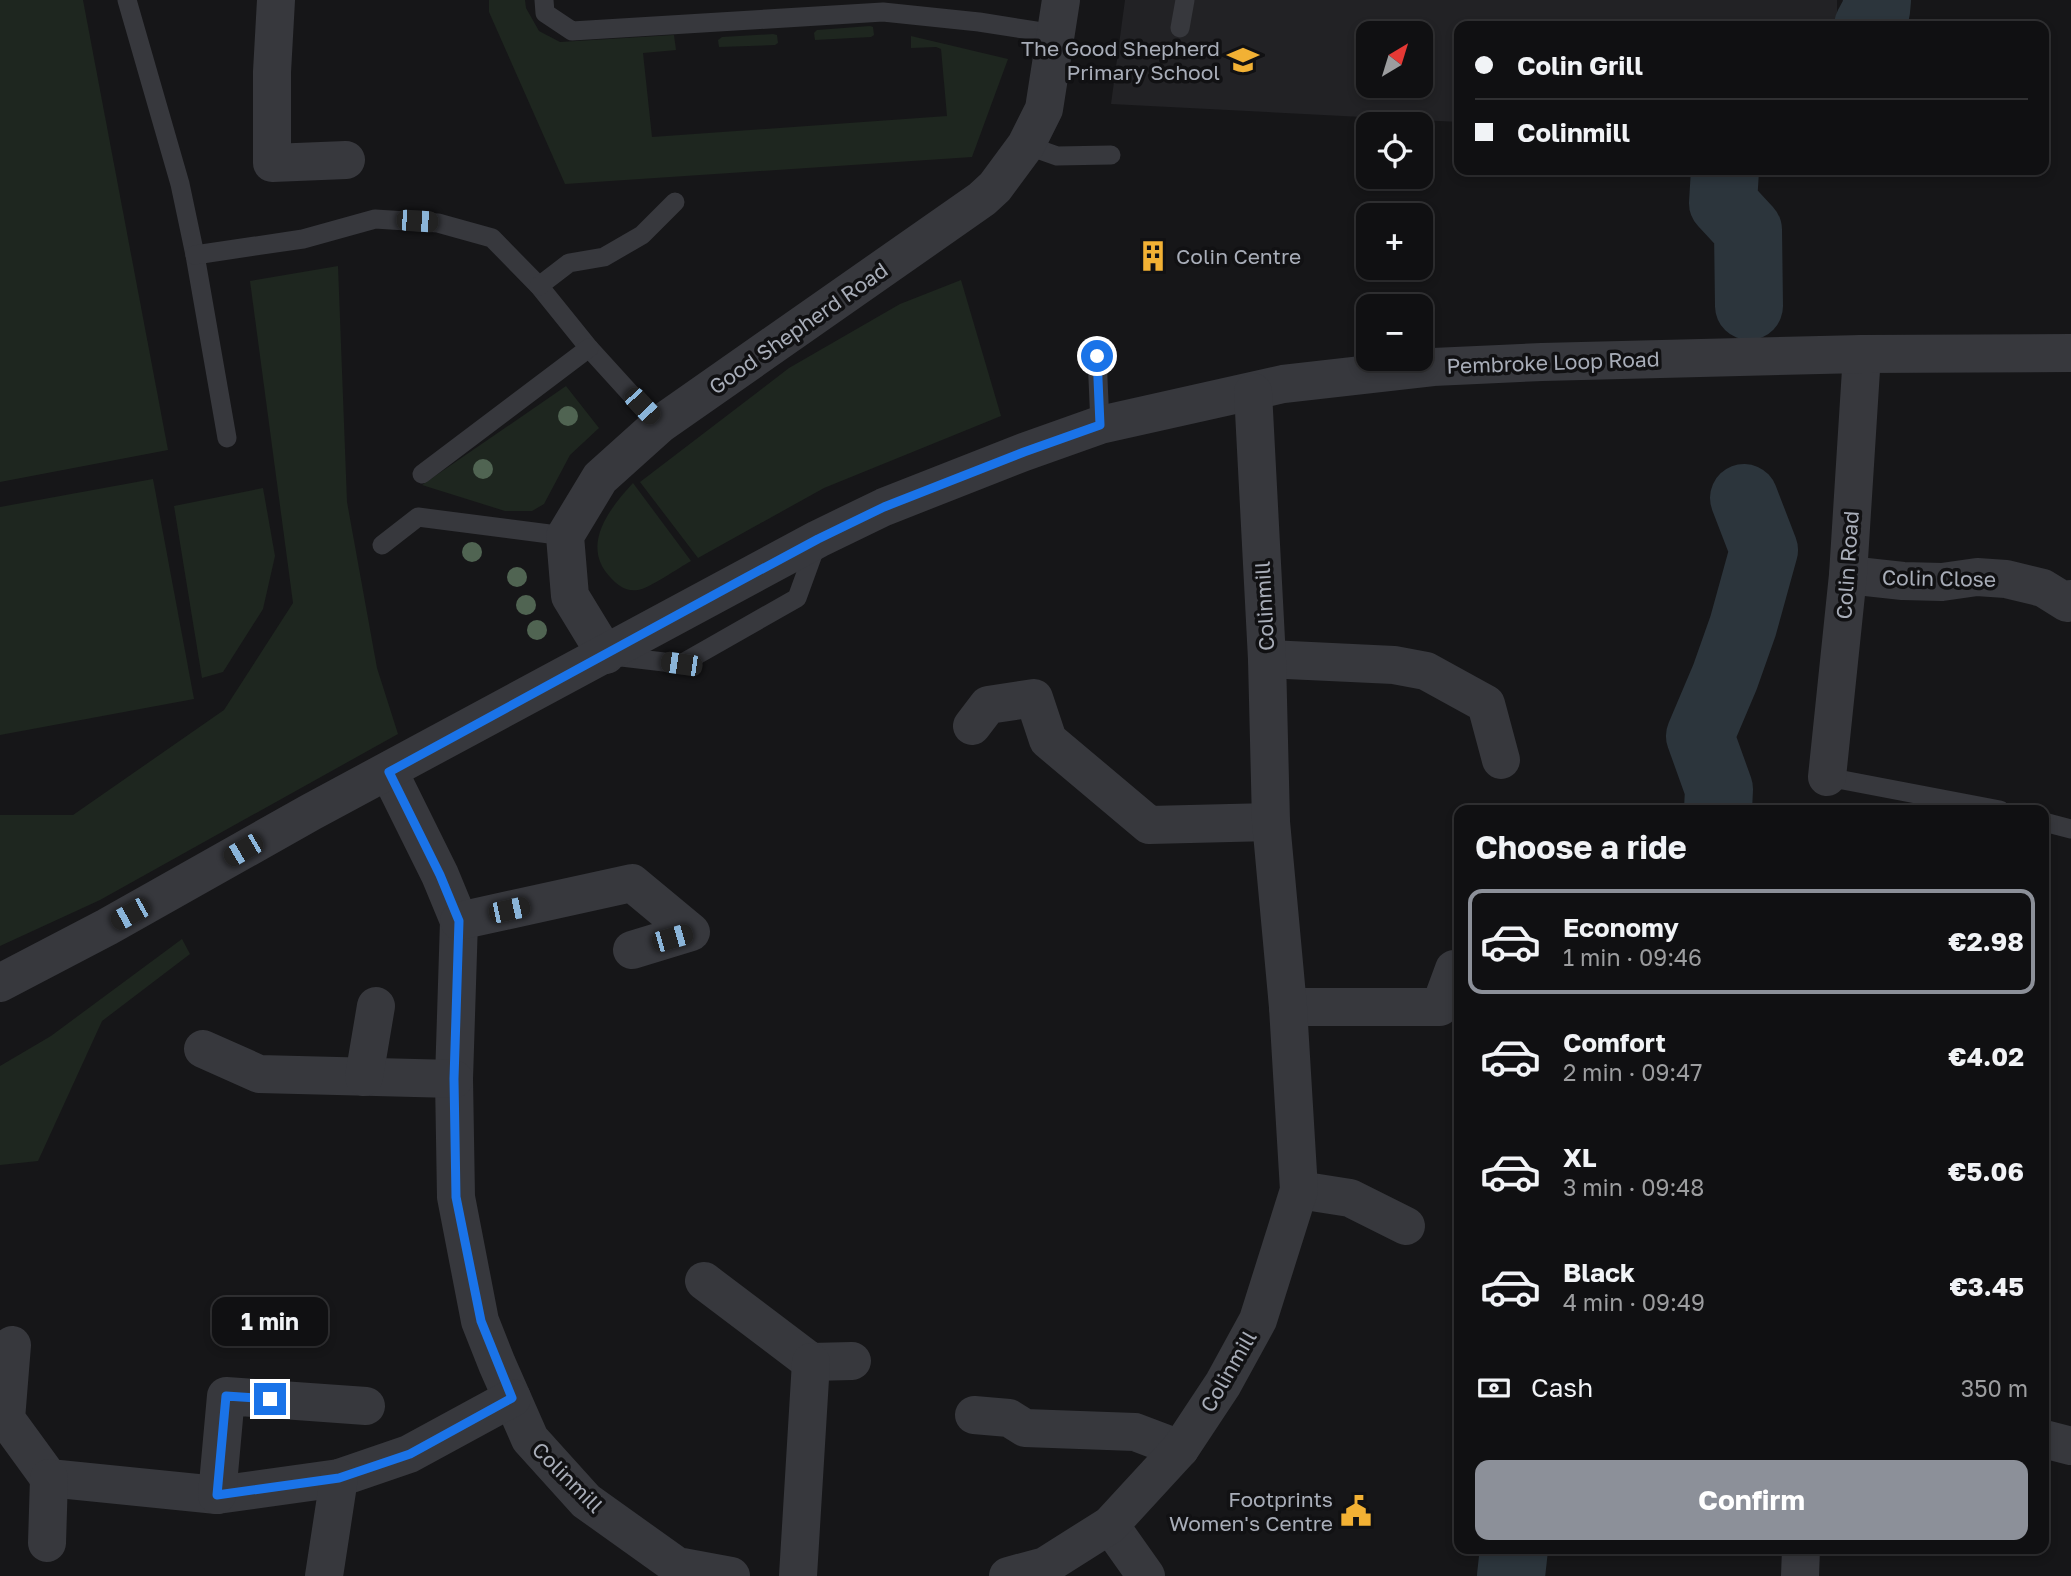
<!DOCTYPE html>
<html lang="en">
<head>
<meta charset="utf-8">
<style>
  :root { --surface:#101012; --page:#1e1e20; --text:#f1f3f6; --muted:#9c9d9f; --line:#303032; --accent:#8c9099 }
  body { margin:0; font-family:"Golos Text",sans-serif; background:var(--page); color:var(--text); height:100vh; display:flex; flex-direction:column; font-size:26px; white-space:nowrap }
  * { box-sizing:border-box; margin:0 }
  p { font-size:23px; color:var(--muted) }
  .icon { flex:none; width:38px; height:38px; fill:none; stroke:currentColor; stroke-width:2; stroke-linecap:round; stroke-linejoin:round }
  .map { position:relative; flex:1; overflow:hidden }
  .drawer { position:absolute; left:1454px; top:805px; width:595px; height:749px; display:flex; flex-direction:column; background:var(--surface); border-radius:14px; box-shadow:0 4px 10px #0003,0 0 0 2px var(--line) }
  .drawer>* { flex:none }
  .guide { position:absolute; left:1454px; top:21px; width:595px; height:154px; border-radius:14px; box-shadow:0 4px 10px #0003,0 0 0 2px var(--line); display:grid; align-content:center; height:154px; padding:0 21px; background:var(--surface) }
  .needle { width:46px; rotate:38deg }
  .buttons { position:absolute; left:1356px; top:21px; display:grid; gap:14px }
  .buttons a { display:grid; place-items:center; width:77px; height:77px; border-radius:14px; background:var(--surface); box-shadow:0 4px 10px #0003,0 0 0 2px var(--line); font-size:35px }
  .end { position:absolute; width:32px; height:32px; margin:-16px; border:9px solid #1a73e8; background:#fff; box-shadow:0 0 0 4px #fff }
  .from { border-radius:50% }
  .bubble { position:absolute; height:49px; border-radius:14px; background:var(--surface); box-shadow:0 4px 10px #0003,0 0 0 2px var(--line); font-size:23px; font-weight:700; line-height:49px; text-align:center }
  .car { position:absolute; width:21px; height:42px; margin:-21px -10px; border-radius:9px; box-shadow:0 0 5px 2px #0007; background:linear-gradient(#222 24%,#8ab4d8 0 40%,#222 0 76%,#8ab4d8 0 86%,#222 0) }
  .guide b { display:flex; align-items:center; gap:24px; height:66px; font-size:26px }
  .guide b+b { border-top:2px solid var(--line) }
  .guide i { width:18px; height:18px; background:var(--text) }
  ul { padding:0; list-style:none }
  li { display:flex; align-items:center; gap:21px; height:105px; margin:0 14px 10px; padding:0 7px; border:4px solid transparent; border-radius:14px }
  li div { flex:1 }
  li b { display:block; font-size:26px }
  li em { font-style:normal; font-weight:700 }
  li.current { border-color:var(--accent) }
  li>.icon { width:63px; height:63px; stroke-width:1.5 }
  h2 { padding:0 21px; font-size:32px; line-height:84px }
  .pay { display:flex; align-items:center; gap:18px; height:77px; padding:0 21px; font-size:26px }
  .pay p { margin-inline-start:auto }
  .action { display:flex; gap:14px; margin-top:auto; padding:14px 21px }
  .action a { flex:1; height:80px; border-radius:14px; background:var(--accent); color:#fff; font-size:28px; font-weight:700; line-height:80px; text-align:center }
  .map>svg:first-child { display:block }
</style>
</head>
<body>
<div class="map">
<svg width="2071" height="1576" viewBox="0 0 2071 1576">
  <rect width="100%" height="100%" fill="#161618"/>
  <!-- built -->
  <path fill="#222225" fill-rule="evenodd" d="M 1125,0 L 1837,0 L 1837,26 L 1460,26 L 1459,122 L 1111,104 ZM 1368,33 L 1421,33 L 1421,86 L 1368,86 Z"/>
  <!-- green -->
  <g fill="#1e261f">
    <path d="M 0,0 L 83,0 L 168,450 L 0,482 Z"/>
    <path d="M 489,0 L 525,0 L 526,8 L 539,31 L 560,42 L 674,35 L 676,50 L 643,53 L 652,137 L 947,116 L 941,49 L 936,47 L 911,48 L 911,36 L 1008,59 L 972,157 L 565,184 L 489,12 Z"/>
    <path d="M 870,26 L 873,27 L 874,35 L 871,37 L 815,40 L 814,33 L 817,30 Z"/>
    <path d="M 773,34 L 777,35 L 778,43 L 775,45 L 719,47 L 718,40 L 722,37 Z"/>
    <path d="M 338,266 L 347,502 L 377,668 L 398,734 L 100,900 L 0,946 L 0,815 L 73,815 L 224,710 L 293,603 L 250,281 Z"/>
    <path d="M 961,280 L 1001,416 L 824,488 L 698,558 L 640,482 L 789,368 L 900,304 Z"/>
    <path d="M 566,386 L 599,428 L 570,455 L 544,504 L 532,511 L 505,511 L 422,485 Z"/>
    <path d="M 153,479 L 194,699 L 0,735 L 0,507 Z"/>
    <path d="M 633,483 L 691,561 C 680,567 648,589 638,590 C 626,592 617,585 610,577 C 580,545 610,508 633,483 Z"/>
    <path d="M 263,488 L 275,556 L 263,609 L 223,672 L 202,678 L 174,506 Z"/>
    <path d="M 182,939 L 190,954 L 102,1021 L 38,1161 L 0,1165 L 0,1066 L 51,1036 Z"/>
  </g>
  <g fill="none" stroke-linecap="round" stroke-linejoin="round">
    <!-- river -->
    <g stroke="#2c353c" stroke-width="68">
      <path d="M 1868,26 L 1876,11 L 1877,0"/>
      <path d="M 1725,170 L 1723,203 L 1748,230 L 1749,306"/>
      <path d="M 1718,810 L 1719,789 L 1700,736 L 1725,677 L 1743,626 L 1764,550 L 1744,498"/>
      <path d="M 1511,1576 L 1514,1549"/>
    </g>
    <!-- lane -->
    <g stroke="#37383d" stroke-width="19">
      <path d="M 127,0 L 180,184 L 195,255 L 227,438"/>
      <path d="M 544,0 L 545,13 L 572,31 L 883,12 L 979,22 L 1055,34"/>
      <path d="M 1180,28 L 1185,0"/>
      <path d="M 1026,145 L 1057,156 L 1111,155"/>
      <path d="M 195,255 L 303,239 L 375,219 L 438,223 L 492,238 L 539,286 L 589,348 L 659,425"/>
      <path d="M 539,286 L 569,263 L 604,257 L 642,235 L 675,202"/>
      <path d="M 1097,356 L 1100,425"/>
      <path d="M 422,474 L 589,348"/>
      <path d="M 382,545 L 418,517 L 565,536"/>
      <path d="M 613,656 L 681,664 L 797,598 L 817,543"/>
      <path d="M 1827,777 L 2000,810"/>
      <path d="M 2044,822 L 2071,829"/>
    </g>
    <!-- street -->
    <g stroke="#37383d" stroke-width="38">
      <path d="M 276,0 L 272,72 L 272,163 L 346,160"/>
      <path d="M 1848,575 L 1903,581 L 1942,582 L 1977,577 L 2006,579 L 2043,588 L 2067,603 L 2071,599"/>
      <path d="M 606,655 L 570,596 L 565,536 L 600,478 L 659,425 L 982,199 L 995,187 L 1026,145 L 1044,109 L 1061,0"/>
      <path d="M 1267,659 L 1394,665 L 1426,671 L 1486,704 L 1501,760"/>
      <path d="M 972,726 L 988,705 L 1034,698 L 1048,740 L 1149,825 L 1271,822"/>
      <path d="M 389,772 L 440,875 L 459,921 L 454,1079 L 456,1197 L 480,1321 L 497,1364 L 530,1439 L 586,1501 L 677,1566 L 731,1576"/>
      <path d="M 1827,777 L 1848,575 L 1862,354"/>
      <path d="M 459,921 L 632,883 L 691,932 L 632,950"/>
      <path d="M 0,983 L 107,927 L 311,812 L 818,539 L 884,507 L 1024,452 L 1100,425 L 1283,384 L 1433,367 L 1542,362 L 1862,354 L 2071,353"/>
      <path d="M 1288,1007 L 1440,1007 L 1454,969"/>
      <path d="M 203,1049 L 259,1074 L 454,1079"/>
      <path d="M 364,1077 L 376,1006"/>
      <path d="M 1299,1190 L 1350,1198 L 1406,1226"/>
      <path d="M 704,1281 L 811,1362 L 852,1361"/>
      <path d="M 12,1345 L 6,1419 L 49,1478 L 217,1495 L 339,1478 L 409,1454 L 512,1398"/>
      <path d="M 974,1415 L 1009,1418 L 1025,1428 L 1135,1432 L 1180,1449"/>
      <path d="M 2044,1439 L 2071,1446"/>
      <path d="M 217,1495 L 226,1396 L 366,1406"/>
      <path d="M 1110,1525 L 1146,1576"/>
      <path d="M 47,1543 L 49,1478"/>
      <path d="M 324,1576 L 339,1478"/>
      <path d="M 798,1576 L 811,1362"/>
      <path d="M 1008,1576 L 1045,1566 L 1110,1525 L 1180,1449 L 1223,1384 L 1258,1320 L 1299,1190 L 1288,1007 L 1271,822 L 1267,659 L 1253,392"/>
      <path d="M 1800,1576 L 1801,1549"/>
    </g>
  </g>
  <!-- trees -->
  <g fill="#506452">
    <circle cx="568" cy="416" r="10"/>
    <circle cx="483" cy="469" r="10"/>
    <circle cx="472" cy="552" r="10"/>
    <circle cx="517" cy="577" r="10"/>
    <circle cx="526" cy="605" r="10"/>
    <circle cx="537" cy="630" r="10"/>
  </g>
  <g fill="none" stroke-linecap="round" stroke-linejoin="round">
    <!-- route -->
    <path stroke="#1a73e8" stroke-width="9" d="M 270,1399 L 226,1396 L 217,1495 L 339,1478 L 410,1454 L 512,1398 L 481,1321 L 456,1197 L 454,1079 L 459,921 L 440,875 L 389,772 L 736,583 L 818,539 L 884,507 L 1024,452 L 1100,425 L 1097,356"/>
  </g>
  <!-- icons -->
  <defs>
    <symbol id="school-bare" viewBox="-9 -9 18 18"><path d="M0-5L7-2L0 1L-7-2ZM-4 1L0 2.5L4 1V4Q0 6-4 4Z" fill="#f2b134" stroke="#111113" stroke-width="2.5" paint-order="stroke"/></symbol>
    <symbol id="building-bare" viewBox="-9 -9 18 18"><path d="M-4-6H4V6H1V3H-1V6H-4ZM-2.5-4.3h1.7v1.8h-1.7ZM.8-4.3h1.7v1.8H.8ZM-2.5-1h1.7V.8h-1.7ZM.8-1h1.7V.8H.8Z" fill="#f2b134" stroke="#111113" stroke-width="2.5" paint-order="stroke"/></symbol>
    <symbol id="civic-bare" viewBox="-9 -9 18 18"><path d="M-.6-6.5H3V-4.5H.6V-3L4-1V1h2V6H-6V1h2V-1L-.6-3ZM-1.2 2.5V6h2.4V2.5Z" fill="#f2b134" stroke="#111113" stroke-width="2.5" paint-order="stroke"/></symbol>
  </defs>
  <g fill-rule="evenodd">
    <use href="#school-bare" x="1221" y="38" width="44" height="44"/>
    <use href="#building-bare" x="1131" y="234" width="44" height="44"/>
    <use href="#civic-bare" x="1334" y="1489" width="44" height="44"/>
  </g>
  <g text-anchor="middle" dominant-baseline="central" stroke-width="7" stroke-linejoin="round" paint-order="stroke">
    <!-- poi labels -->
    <g font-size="21" fill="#a8adb8" stroke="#111113" text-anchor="end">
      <text x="1220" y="48">The Good Shepherd<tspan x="1220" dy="24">Primary School</tspan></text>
      <text x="1176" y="256" text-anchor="start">Colin Centre</text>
      <text x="1333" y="1499">Footprints<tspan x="1333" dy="24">Women's Centre</tspan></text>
    </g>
    <!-- street labels -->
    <g font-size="21" fill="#a8adb8" stroke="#111113">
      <text transform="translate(798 328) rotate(-35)">Good Shepherd Road</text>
      <text transform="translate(1553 362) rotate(-2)">Pembroke Loop Road</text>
      <text transform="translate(1847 565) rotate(-86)">Colin Road</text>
      <text transform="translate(1939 578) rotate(1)">Colin Close</text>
      <text transform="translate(1264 606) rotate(-93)">Colinmill</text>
      <text transform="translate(1228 1371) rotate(-60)">Colinmill</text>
      <text transform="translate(568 1477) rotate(45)">Colinmill</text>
    </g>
  </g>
</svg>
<div class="buttons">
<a><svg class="needle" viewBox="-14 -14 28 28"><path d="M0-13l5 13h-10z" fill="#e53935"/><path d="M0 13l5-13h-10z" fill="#9c9d9f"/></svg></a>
<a><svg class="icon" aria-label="locate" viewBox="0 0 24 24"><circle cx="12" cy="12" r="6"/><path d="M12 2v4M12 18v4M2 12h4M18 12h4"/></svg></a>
<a>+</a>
<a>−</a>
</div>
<i class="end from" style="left:1097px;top:356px"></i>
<i class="end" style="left:270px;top:1399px"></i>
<div class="bubble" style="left:212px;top:1297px;width:116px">1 min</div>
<i class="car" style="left:417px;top:221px;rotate:94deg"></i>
<i class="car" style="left:642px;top:406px;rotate:137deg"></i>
<i class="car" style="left:681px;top:664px;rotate:278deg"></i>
<i class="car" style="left:243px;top:850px;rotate:240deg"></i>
<i class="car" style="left:509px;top:910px;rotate:78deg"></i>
<i class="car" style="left:130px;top:914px;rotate:241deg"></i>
<i class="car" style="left:672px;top:938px;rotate:74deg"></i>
<div class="guide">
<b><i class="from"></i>Colin Grill</b>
<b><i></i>Colinmill</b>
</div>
<section class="drawer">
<h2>Choose a ride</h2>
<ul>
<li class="current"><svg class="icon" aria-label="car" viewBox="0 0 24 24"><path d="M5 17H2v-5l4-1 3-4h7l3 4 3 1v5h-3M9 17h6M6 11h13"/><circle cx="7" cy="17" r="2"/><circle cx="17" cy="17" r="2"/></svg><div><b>Economy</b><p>1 min · 09:46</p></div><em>€2.98</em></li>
<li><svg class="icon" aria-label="car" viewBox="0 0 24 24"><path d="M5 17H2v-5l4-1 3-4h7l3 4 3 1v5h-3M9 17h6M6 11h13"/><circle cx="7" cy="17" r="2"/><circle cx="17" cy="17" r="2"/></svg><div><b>Comfort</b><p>2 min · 09:47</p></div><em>€4.02</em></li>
<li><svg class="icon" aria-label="car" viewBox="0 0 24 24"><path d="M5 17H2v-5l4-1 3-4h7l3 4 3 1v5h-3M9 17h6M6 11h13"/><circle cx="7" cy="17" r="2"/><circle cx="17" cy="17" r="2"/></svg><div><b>XL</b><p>3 min · 09:48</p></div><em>€5.06</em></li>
<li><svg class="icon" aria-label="car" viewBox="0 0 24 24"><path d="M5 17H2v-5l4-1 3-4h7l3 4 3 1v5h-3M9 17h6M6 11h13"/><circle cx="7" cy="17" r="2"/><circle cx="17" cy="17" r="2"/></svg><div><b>Black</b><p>4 min · 09:49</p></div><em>€3.45</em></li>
</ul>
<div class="pay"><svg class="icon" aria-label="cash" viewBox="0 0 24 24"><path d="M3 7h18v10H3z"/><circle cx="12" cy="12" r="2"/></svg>Cash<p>350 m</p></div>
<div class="action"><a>Confirm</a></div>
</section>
</div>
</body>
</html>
